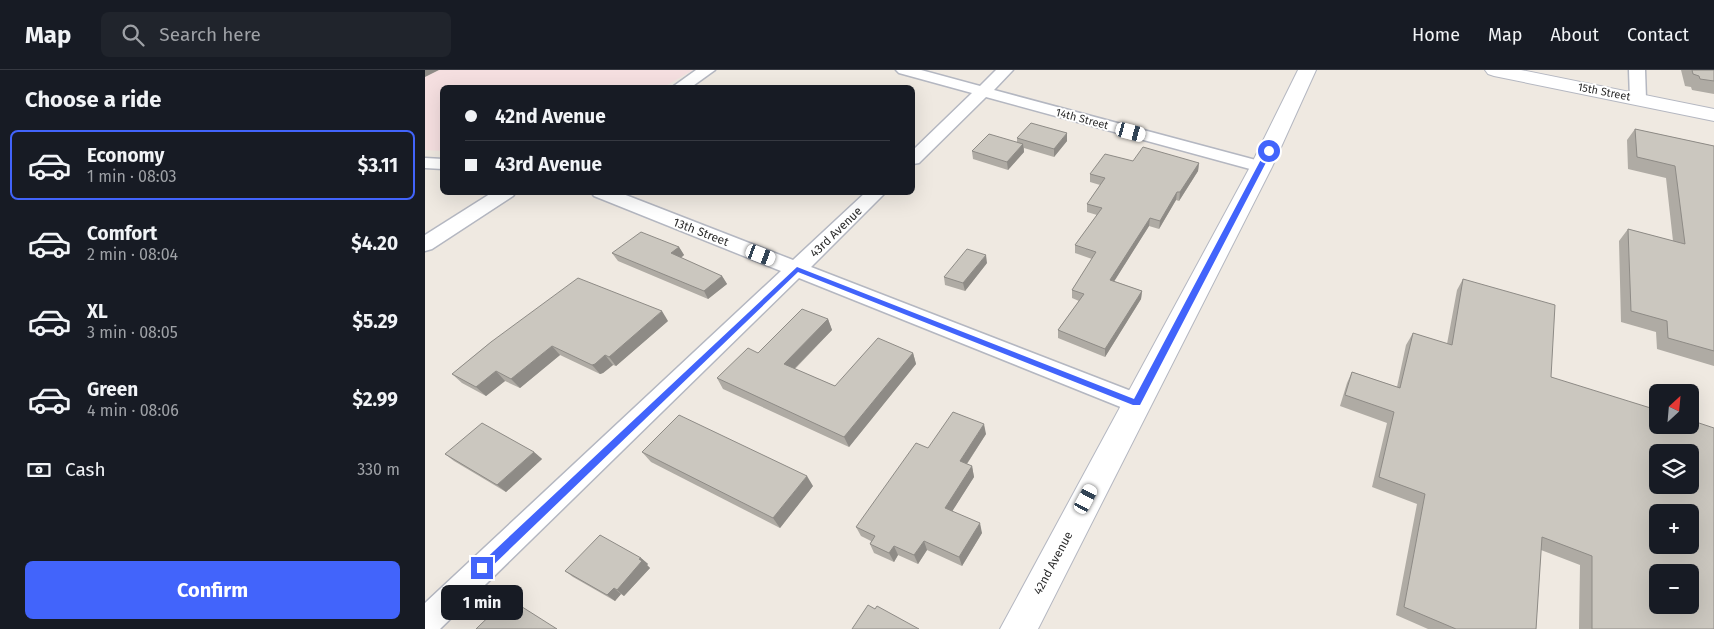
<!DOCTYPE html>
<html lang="en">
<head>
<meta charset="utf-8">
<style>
  :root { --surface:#171b24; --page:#20242c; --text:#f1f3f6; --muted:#9ea1a6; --line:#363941; --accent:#4264fb }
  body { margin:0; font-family:"Fira Sans",sans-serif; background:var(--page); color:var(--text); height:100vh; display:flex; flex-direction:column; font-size:19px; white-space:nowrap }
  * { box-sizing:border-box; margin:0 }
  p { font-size:16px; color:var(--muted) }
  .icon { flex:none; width:28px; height:28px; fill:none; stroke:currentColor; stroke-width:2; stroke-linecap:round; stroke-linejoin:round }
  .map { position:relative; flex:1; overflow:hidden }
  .details { display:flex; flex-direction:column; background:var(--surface); width:425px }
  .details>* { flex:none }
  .top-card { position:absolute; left:15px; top:15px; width:475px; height:110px; border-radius:8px; box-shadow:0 5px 20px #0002; display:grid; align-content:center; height:110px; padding:0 25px; background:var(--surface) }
  .needle { width:32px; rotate:26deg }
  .tools { position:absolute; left:1224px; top:314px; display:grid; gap:10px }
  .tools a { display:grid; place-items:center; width:50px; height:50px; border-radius:8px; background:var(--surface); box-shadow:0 5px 20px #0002; font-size:25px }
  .end { position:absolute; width:22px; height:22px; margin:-11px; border:6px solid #4264fb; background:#fff; box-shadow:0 0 0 2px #fff }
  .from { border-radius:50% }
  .bubble { position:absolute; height:35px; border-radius:8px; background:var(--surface); box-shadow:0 5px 20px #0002; font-size:16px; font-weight:700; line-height:35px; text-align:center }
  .car { position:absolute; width:15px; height:30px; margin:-15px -8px; border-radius:6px; box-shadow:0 0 4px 1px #0007; background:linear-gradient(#fff 24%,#345 0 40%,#fff 0 76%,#345 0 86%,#fff 0) }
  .top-card b { display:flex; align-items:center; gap:18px; height:48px; font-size:19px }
  .top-card b+b { border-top:1px solid var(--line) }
  .top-card i { width:12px; height:12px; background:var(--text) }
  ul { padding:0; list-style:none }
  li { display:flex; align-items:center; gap:15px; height:70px; margin:0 10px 8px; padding:0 15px; border:2px solid transparent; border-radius:8px }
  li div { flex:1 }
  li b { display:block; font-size:19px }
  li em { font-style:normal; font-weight:700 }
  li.on { border-color:var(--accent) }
  li>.icon { width:45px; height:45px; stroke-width:1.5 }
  h2 { padding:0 25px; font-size:22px; line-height:60px }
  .pay { display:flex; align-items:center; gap:12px; height:55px; padding:0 25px; font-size:19px }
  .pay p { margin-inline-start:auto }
  .action { display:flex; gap:10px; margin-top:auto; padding:10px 25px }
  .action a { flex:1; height:58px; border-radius:8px; background:var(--accent); color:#fff; font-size:20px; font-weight:700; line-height:58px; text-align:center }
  header { display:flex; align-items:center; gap:30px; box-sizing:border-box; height:70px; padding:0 25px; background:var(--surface); border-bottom:1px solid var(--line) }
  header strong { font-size:24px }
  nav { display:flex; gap:28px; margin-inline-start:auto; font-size:18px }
  .search { width:350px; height:45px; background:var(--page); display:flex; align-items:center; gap:12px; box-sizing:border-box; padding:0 18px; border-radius:8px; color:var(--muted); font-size:19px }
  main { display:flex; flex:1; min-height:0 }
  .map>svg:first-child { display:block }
</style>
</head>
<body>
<header>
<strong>Map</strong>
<div class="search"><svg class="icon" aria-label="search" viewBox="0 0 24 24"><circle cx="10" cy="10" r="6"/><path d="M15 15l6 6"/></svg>Search here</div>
<nav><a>Home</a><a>Map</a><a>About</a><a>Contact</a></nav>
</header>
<main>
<section class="details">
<h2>Choose a ride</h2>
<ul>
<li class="on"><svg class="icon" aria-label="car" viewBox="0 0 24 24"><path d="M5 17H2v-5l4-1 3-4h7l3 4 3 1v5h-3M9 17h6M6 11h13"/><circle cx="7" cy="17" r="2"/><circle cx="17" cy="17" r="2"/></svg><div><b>Economy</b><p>1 min · 08:03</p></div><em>$3.11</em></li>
<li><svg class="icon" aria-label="car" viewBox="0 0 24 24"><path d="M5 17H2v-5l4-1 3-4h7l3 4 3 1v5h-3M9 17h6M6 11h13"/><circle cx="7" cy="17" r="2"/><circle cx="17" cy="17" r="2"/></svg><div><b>Comfort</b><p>2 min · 08:04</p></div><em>$4.20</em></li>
<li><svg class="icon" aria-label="car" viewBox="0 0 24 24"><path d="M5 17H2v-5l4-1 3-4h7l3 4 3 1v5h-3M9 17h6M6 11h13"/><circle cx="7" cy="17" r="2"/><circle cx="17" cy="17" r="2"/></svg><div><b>XL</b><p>3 min · 08:05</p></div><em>$5.29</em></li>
<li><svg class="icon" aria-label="car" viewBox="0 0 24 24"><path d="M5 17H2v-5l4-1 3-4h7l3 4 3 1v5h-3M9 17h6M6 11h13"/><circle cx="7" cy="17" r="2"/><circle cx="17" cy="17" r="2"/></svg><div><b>Green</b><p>4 min · 08:06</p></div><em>$2.99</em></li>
</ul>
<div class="pay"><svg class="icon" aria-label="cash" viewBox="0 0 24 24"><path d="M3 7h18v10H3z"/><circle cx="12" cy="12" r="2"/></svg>Cash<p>330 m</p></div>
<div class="action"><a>Confirm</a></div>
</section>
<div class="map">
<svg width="1289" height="559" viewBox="0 0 1289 559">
  <rect width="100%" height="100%" fill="#efe9e1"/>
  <!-- medical -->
  <path fill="#f5dfe0" d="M 0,0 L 268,0 L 239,17 L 18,18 L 17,81 L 0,80 Z"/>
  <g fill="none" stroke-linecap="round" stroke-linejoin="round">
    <defs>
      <g id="street">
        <path d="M 271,0 L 290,0 L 265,18 L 246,18 Z"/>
        <path d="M 471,0 L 496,0 L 555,16 L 571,0 L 588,0 L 569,20 L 842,93 L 845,97 L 842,101 L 836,102 L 561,27 L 494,93 L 488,94 L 488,80 L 547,23 L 474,3 Z"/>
        <path d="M 1204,0 L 1220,0 L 1221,29 L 1219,32 L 1207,32 L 1205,29 Z"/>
        <path d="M 0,88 L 18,89 L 18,99 L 0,98 Z"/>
        <path d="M 68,122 L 91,122 L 88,126 L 7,179 L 0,181 L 0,165 Z"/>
        <path d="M 166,122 L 193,122 L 368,190 L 441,122 L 461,122 L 386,197 L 719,326 L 723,333 L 719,340 L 711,343 L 703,340 L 374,208 L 15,559 L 0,559 L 0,533 L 356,201 L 169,126 Z"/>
      </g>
      <g id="secondary">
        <path d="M 873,0 L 891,0 L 847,97 L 613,559 L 575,559 L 825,97 Z"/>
        <path d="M 1060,0 L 1096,0 L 1289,39 L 1289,51 L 1069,6 L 1063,4 Z"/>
      </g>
    </defs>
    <!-- street casing -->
    <use href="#street" stroke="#b4b7c1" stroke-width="3"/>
    <!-- secondary casing -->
    <use href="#secondary" stroke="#b4b7c1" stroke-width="2"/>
    <!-- street -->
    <use href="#street" fill="#fff" fill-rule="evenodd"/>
    <!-- secondary -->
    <use href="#secondary" fill="#fff" fill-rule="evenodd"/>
  </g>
  <!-- wall -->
  <g fill="#afaba4">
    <path d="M 1256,0 L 1289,0 L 1289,24 L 1267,20 L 1266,17 L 1260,16 Z"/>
    <path d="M 1210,59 L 1289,76 L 1289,296 L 1232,279 L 1231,262 L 1196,252 L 1194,171 L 1203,159 L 1248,171 L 1241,108 L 1203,99 L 1202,70 Z"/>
    <path d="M 592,68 L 642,71 L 629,87 L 599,78 L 599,82 L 583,100 L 548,89 L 547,81 L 592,72 Z"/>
    <path d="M 708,91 L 774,93 L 773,101 L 754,131 L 751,130 L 734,159 L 724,156 L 689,211 L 717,221 L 716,229 L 680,287 L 633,268 L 633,260 L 654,231 L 647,228 L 647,220 L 667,189 L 650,183 L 650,175 L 672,145 L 662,142 L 662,134 L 675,115 L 665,112 L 665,104 Z"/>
    <path d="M 254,177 L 259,185 L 256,188 L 297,206 L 302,214 L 283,229 L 193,191 L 187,183 Z"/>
    <path d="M 562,193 L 540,221 L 520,215 L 519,207 Z"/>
    <path d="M 1038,209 L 1126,307 L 1289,559 L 1154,559 L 1155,495 L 1116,480 L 1111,559 L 1003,559 L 971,545 L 992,434 L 947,417 L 962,353 L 915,336 L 922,313 L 927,302 L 972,317 L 981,275 L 988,263 L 1022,274 L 1032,220 Z"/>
    <path d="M 403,249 L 407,260 L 370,299 L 410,316 L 488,283 L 491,294 L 424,377 L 298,319 L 292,308 L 333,283 Z"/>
    <path d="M 243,251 L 191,296 L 188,295 L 178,303 L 175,304 L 135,285 L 95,318 L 80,311 L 61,326 L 37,313 L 27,304 L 66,272 Z"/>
    <path d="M 561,364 L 542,394 L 547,396 L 549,407 L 527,441 L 557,463 L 537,496 L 502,480 L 493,494 L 473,485 L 469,492 L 449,483 L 445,474 L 446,471 L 436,466 L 431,457 L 503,378 Z"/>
    <path d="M 109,382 L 117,389 L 81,422 L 29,391 L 20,384 Z"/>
    <path d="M 217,382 L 388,416 L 355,458 L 226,392 Z"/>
    <path d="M 216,488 L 223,494 L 222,495 L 225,498 L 199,526 L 196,524 L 190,531 L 148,507 L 140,501 Z"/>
  </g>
  <!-- shaded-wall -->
  <g fill="#8e8b86">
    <path d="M 0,0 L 14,0 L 0,7 Z"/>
    <path d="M 642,63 L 642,71 L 629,87 L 629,79 Z"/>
    <path d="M 598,74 L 599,82 L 583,100 L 582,92 Z"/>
    <path d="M 774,93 L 773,101 L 754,131 L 755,122 Z"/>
    <path d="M 752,122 L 751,130 L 734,159 L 735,151 Z"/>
    <path d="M 725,148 L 724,156 L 685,218 L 685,210 Z"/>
    <path d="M 254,177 L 259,185 L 251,191 L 246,183 Z"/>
    <path d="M 561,185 L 562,193 L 540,221 L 538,213 Z"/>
    <path d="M 297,206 L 302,214 L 283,229 L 279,221 Z"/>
    <path d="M 717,221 L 716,229 L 680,287 L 680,279 Z"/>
    <path d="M 237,241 L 243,251 L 191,296 L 184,287 Z"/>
    <path d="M 403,249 L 407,260 L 364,304 L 359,294 Z"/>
    <path d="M 127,276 L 135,285 L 95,318 L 86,309 Z"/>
    <path d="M 488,283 L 491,294 L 424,377 L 419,367 Z"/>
    <path d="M 180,285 L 188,295 L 178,303 L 175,304 L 167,295 Z"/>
    <path d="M 71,301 L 80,311 L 61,326 L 51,317 Z"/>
    <path d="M 559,354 L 561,364 L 537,401 L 535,391 Z"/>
    <path d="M 109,382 L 117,389 L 81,422 L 72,415 Z"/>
    <path d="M 547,396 L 549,407 L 523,448 L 520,438 Z"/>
    <path d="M 382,406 L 388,416 L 355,458 L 348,448 Z"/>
    <path d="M 555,453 L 557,463 L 537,496 L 534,487 Z"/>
    <path d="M 499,471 L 502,480 L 493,494 L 489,485 Z"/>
    <path d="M 469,476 L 473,485 L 469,492 L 464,483 Z"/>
    <path d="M 216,488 L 223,494 L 222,495 L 225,498 L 199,526 L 192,520 Z"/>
    <path d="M 189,518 L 196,524 L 190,531 L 182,525 Z"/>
  </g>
  <!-- building -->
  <g fill="#cbc7bf" stroke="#8e8b86" fill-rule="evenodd">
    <path d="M 1267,0 L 1289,0 L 1289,11 L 1275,9 L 1274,6 L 1268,4 Z"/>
    <path d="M 606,53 L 642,63 L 629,79 L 592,68 Z"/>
    <path d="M 1210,59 L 1289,76 L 1289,281 L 1243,268 L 1242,251 L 1206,241 L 1203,159 L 1260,174 L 1250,96 L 1212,87 Z"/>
    <path d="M 564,64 L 598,74 L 582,92 L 547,81 Z"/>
    <path d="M 718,77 L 774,93 L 755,122 L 752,122 L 735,151 L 725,148 L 685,210 L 717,221 L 680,279 L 633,260 L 659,224 L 647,220 L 671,182 L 650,175 L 677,138 L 662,134 L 680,108 L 665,104 L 680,84 L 708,91 Z"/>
    <path d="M 216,162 L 254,177 L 246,183 L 297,206 L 279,221 L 187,183 Z"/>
    <path d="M 542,179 L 561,185 L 538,213 L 519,207 Z"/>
    <path d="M 153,208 L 237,241 L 184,287 L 180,285 L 170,294 L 167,295 L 127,276 L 86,309 L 71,301 L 51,317 L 27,304 L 66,272 Z"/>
    <path d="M 1038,209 L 1130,235 L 1126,307 L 1232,340 L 1232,355 L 1265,355 L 1265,350 L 1289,358 L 1289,559 L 1167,559 L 1167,486 L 1117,467 L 1111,559 L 1031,559 L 979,537 L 1000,424 L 954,407 L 969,342 L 920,325 L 927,302 L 975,318 L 988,263 L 1027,275 ZM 1232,382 L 1265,382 L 1265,415 L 1232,415 ZM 1232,442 L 1265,442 L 1265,475 L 1232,475 ZM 1232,502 L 1265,502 L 1265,535 L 1232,535 Z"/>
    <path d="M 377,239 L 403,249 L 359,294 L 410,316 L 453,268 L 488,283 L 419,367 L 292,308 L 323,278 L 333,283 Z"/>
    <path d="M 528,342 L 559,354 L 535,391 L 547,396 L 520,438 L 555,453 L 534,487 L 499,471 L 489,485 L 469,476 L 464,483 L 445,474 L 450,466 L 431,457 L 491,373 L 503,378 Z"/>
    <path d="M 254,345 L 382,406 L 348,448 L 217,382 Z"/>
    <path d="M 57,353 L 109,382 L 72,415 L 20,384 Z"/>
    <path d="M 175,465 L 216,488 L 214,489 L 217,491 L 192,520 L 189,518 L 182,525 L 140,501 Z"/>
    <path d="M 83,528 L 132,559 L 51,559 Z"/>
    <path d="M 443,535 L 450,539 L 452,536 L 494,559 L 427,559 Z"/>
  </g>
  <!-- route -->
  <path fill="#4264fb" d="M 841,80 L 847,81 L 715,335 L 708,335 L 373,202 L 61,502 L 54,502 L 54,495 L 372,197 L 709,329 Z"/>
  <g text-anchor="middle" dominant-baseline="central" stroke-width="4" stroke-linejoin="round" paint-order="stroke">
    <!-- far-street labels -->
    <g font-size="11" fill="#2e2e2e" stroke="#fff">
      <text transform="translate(1179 22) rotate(11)">15th Street</text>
      <text transform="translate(657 49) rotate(15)">14th Street</text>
    </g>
    <!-- street labels -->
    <g font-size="12" fill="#2e2e2e" stroke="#fff">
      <text transform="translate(276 162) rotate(21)">13th Street</text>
      <text transform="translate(411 162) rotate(-44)">43rd Avenue</text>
      <text transform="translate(628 493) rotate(-62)">42nd Avenue</text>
    </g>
  </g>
</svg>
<div class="tools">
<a><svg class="needle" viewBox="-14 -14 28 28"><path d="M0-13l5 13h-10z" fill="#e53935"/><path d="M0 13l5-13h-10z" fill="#9ea1a6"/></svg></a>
<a><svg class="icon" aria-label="layers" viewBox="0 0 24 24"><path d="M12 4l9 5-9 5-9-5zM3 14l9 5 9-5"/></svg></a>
<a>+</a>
<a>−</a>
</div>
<i class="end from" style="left:844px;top:81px"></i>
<i class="end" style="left:57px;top:498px"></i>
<div class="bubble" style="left:16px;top:515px;width:82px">1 min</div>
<i class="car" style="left:706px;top:62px;rotate:105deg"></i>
<i class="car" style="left:336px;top:185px;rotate:111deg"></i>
<i class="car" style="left:661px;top:429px;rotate:28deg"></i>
<div class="top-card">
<b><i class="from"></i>42nd Avenue</b>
<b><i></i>43rd Avenue</b>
</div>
</div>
</main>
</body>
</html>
